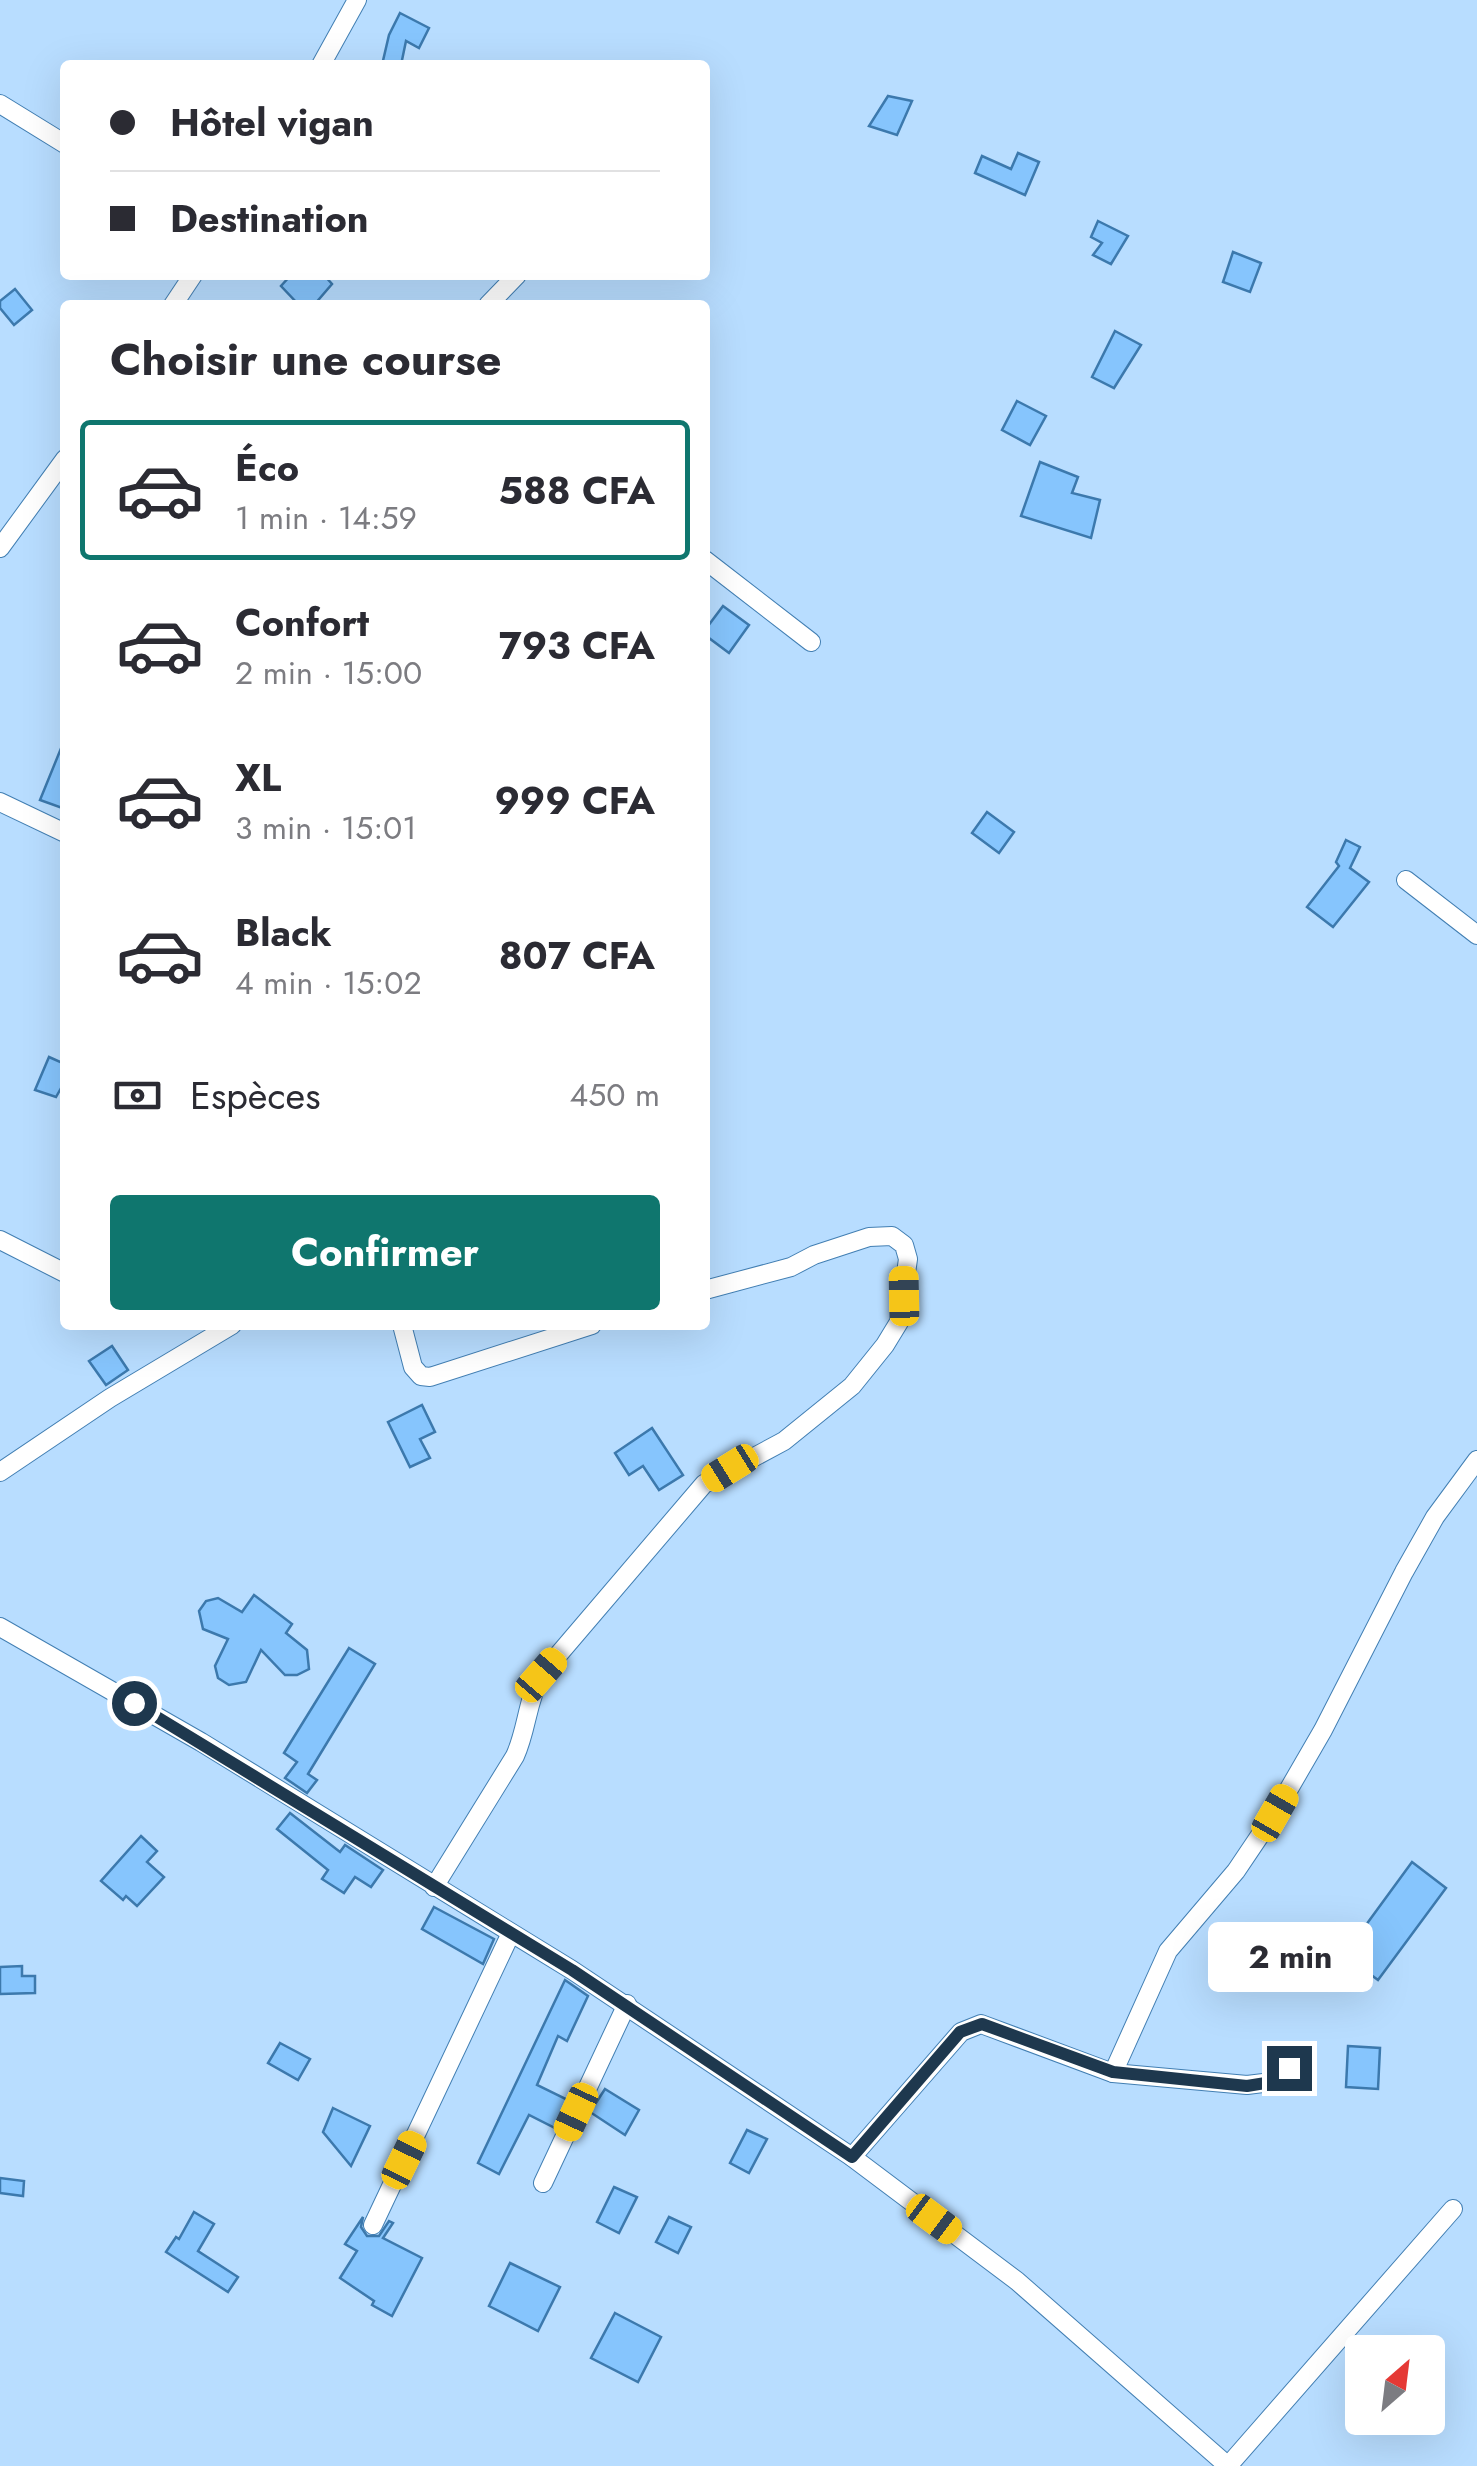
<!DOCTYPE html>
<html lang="fr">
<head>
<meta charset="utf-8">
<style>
  :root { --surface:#fff; --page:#f7f7f7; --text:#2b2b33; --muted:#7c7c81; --line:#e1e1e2; --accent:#0f766e }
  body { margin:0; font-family:Jost,sans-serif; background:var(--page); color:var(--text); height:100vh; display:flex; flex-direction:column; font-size:38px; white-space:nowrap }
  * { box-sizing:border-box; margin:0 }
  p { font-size:32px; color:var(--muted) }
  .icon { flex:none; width:55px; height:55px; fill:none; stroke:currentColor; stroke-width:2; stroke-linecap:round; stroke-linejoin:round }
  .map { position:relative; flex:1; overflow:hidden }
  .side { position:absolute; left:60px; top:300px; width:650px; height:1030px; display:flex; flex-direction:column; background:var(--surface); border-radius:10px; box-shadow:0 10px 40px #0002 }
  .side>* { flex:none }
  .hud { position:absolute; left:60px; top:60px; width:650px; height:220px; border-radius:10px; box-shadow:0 10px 40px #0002; display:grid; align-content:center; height:220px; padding:0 50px; background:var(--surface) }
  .needle { width:65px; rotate:28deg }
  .buttons { position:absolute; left:1345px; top:2335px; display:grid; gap:20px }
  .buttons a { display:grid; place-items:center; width:100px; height:100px; border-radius:10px; background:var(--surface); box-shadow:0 10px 40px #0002; font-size:50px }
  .end { position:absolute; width:45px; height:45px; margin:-22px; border:12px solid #1e384e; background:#fff; box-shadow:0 0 0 5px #fff }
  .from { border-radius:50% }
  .bubble { position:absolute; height:70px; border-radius:10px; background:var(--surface); box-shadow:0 10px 40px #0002; font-size:32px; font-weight:700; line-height:70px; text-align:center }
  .car { position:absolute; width:30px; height:60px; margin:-30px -15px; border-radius:12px; box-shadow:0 0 8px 2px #0007; background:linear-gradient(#f5c518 24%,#345 0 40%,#f5c518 0 76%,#345 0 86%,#f5c518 0) }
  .hud b { display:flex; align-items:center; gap:35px; height:95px; font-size:38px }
  .hud b+b { border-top:2px solid var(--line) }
  .hud i { width:25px; height:25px; background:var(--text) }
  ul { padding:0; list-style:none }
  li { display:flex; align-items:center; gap:30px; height:140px; margin:0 20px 15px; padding:0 30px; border:5px solid transparent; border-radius:10px }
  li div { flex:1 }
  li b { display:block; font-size:38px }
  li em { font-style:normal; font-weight:700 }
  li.on { border-color:var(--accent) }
  li>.icon { width:90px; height:90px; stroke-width:1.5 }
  h2 { padding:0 50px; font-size:45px; line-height:120px }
  .pay { display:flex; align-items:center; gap:25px; height:110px; padding:0 50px; font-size:38px }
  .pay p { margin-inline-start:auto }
  .action { display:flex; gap:20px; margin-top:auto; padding:20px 50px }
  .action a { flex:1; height:115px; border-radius:10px; background:var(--accent); color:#fff; font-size:40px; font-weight:700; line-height:115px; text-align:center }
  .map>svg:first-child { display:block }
</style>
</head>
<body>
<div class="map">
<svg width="1477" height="2466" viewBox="0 0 1477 2466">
  <rect width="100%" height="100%" fill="#b8ddff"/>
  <!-- building -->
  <g fill="#86c5fd" stroke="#3c79ad" stroke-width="2.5">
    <path d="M 400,13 L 429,28 L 419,48 L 406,41 L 401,65 L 382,65 L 389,35 Z"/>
    <path d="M 888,96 L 912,101 L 897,135 L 869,126 Z"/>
    <path d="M 1018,153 L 1039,162 L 1025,195 L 975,173 L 982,156 L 1011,169 Z"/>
    <path d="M 1098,221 L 1128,236 L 1111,264 L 1093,255 L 1102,243 L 1091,237 Z"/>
    <path d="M 1233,252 L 1261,263 L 1250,292 L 1223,282 Z"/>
    <path d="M 291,275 L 324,275 L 332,284 L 314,305 L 299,305 L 281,286 Z"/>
    <path d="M 15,289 L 32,310 L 14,325 L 0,308 L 0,301 Z"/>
    <path d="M 1115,331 L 1141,345 L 1114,388 L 1092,377 Z"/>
    <path d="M 1017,401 L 1046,416 L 1030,445 L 1002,430 Z"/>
    <path d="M 1040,462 L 1078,477 L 1072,493 L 1100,500 L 1091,538 L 1021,516 Z"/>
    <path d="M 723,606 L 749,625 L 729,653 L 705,635 L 705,630 Z"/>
    <path d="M 64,741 L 65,741 L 65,809 L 40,800 Z"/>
    <path d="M 987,812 L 1014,832 L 999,853 L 972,833 Z"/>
    <path d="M 1346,840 L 1360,847 L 1350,868 L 1369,882 L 1333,927 L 1307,907 L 1339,866 L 1336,862 Z"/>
    <path d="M 49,1057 L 65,1064 L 65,1081 L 56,1097 L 35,1090 Z"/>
    <path d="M 112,1346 L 128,1370 L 106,1385 L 89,1361 Z"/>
    <path d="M 422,1405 L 435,1432 L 420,1439 L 430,1458 L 410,1467 L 388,1422 Z"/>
    <path d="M 652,1428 L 683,1475 L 659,1490 L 643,1466 L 629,1475 L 615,1453 Z"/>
    <path d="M 254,1595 L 292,1624 L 286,1633 L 307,1650 L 309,1669 L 297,1675 L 285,1675 L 261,1650 L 246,1682 L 229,1685 L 218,1678 L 215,1666 L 228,1639 L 203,1629 L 199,1611 L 206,1601 L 218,1598 L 242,1612 Z"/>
    <path d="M 349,1648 L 375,1664 L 308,1774 L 317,1780 L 307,1793 L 285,1778 L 297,1762 L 284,1753 Z"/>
    <path d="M 290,1813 L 340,1852 L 345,1845 L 383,1870 L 371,1887 L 355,1877 L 344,1893 L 322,1879 L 328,1870 L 277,1829 Z"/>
    <path d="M 141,1836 L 157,1851 L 147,1862 L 164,1877 L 137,1906 L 126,1896 L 123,1900 L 101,1881 Z"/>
    <path d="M 1412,1862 L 1446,1888 L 1378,1980 L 1344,1955 Z"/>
    <path d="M 434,1907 L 494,1939 L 483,1964 L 422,1929 Z"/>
    <path d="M 22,1966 L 22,1976 L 35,1976 L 35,1993 L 0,1994 L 0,1967 Z"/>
    <path d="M 565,1980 L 588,1996 L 567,2041 L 558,2036 L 537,2085 L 568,2100 L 555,2128 L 529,2115 L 499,2174 L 478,2163 Z"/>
    <path d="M 280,2043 L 310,2059 L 298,2080 L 268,2063 Z"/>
    <path d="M 1348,2046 L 1380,2048 L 1378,2089 L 1346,2087 Z"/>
    <path d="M 605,2089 L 639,2110 L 625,2135 L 590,2112 Z"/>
    <path d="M 333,2108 L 370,2126 L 351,2166 L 323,2132 Z"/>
    <path d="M 747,2130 L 767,2139 L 749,2173 L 730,2163 Z"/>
    <path d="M 0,2178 L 24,2181 L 23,2196 L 0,2193 Z"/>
    <path d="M 614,2187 L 637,2197 L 619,2233 L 597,2222 Z"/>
    <path d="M 194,2212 L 214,2224 L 198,2251 L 238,2277 L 228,2292 L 166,2252 L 176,2237 L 179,2239 Z"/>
    <path d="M 363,2217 L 361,2227 L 367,2236 L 379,2236 L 389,2221 L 393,2223 L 383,2238 L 422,2258 L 392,2316 L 372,2305 L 374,2301 L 340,2278 L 357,2251 L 345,2244 Z"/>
    <path d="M 669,2217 L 691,2227 L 678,2253 L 656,2242 Z"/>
    <path d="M 510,2263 L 560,2287 L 538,2331 L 489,2306 Z"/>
    <path d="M 615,2313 L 661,2337 L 638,2382 L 591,2358 Z"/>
  </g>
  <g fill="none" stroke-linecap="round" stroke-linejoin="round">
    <defs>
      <g id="minor">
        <path d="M 321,65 L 357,0"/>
        <path d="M 0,104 L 65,144"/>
        <path d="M 173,305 L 193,275"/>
        <path d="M 488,305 L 517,275"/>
        <path d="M 0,548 L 65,459"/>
        <path d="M 705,560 L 811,642"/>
        <path d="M 0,802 L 65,833"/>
        <path d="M 1406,880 L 1477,935"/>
        <path d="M 0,1240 L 65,1273"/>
        <path d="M 402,1325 L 413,1367 L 421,1376 L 430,1377 L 592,1325"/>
        <path d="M 0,1472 L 110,1398 L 232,1325"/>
        <path d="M 0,1627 L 201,1742 L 572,1970 L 852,2157 L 1017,2281 L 1228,2466"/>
        <path d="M 434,1887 L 515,1756 C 527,1730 527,1701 541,1675 L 704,1484 L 784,1441 L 852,1386 L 885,1345 L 899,1322 L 908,1259 L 904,1245 L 892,1236 L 869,1237 L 814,1255 L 791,1267 L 705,1290"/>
        <path d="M 1113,2073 L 1168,1951 L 1236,1871 L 1275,1813 L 1323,1730 L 1404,1572 L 1435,1517 L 1477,1460"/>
        <path d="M 852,2157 L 961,2032 L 981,2024 L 1113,2073 L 1247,2085 L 1272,2082 L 1289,2069"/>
        <path d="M 543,2183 L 627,2004"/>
        <path d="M 373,2225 L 511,1933"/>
        <path d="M 1228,2466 L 1453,2209"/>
      </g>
    </defs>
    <!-- minor casing -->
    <use href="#minor" stroke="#427fb3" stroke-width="20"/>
    <!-- minor -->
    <use href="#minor" stroke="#fff" stroke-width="18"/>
  </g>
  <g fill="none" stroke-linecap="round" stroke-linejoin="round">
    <!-- route -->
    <path stroke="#1e384e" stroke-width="12" d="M 134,1703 L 572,1970 L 852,2157 L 960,2032 L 982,2024 L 1113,2072 L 1247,2086 L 1272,2082 L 1289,2068"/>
  </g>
</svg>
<div class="buttons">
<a><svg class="needle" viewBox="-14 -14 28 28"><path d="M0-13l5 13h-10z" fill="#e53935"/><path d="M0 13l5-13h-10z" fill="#7c7c81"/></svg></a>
</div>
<i class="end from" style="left:134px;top:1703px"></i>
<i class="end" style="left:1289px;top:2068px"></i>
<div class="bubble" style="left:1208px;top:1922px;width:165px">2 min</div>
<i class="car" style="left:904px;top:1296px;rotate:359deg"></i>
<i class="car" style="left:730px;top:1468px;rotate:238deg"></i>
<i class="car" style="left:541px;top:1675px;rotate:41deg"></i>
<i class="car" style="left:1275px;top:1813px;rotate:30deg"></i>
<i class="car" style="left:576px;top:2112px;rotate:205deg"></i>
<i class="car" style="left:404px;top:2160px;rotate:26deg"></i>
<i class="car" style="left:934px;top:2219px;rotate:127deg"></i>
<div class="hud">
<b><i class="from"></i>Hôtel vigan</b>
<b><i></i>Destination</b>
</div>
<section class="side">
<h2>Choisir une course</h2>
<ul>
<li class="on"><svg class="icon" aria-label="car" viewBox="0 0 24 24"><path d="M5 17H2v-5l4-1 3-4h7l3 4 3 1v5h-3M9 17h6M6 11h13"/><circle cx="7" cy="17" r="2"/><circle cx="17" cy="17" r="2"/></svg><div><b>Éco</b><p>1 min · 14:59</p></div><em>588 CFA</em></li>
<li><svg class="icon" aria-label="car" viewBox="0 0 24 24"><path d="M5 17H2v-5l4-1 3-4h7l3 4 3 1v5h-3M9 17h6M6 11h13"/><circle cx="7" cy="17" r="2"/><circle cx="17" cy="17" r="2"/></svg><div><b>Confort</b><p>2 min · 15:00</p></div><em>793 CFA</em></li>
<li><svg class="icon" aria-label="car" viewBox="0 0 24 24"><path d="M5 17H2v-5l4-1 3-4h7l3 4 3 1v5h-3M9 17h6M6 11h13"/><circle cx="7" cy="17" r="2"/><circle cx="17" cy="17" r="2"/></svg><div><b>XL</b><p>3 min · 15:01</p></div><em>999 CFA</em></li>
<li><svg class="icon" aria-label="car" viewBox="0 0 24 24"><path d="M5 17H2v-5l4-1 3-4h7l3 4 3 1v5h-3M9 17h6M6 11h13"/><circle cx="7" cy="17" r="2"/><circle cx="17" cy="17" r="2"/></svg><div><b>Black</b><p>4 min · 15:02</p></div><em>807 CFA</em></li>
</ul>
<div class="pay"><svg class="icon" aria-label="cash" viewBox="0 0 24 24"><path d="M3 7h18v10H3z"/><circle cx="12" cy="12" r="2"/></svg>Espèces<p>450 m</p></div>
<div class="action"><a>Confirmer</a></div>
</section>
</div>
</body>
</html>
